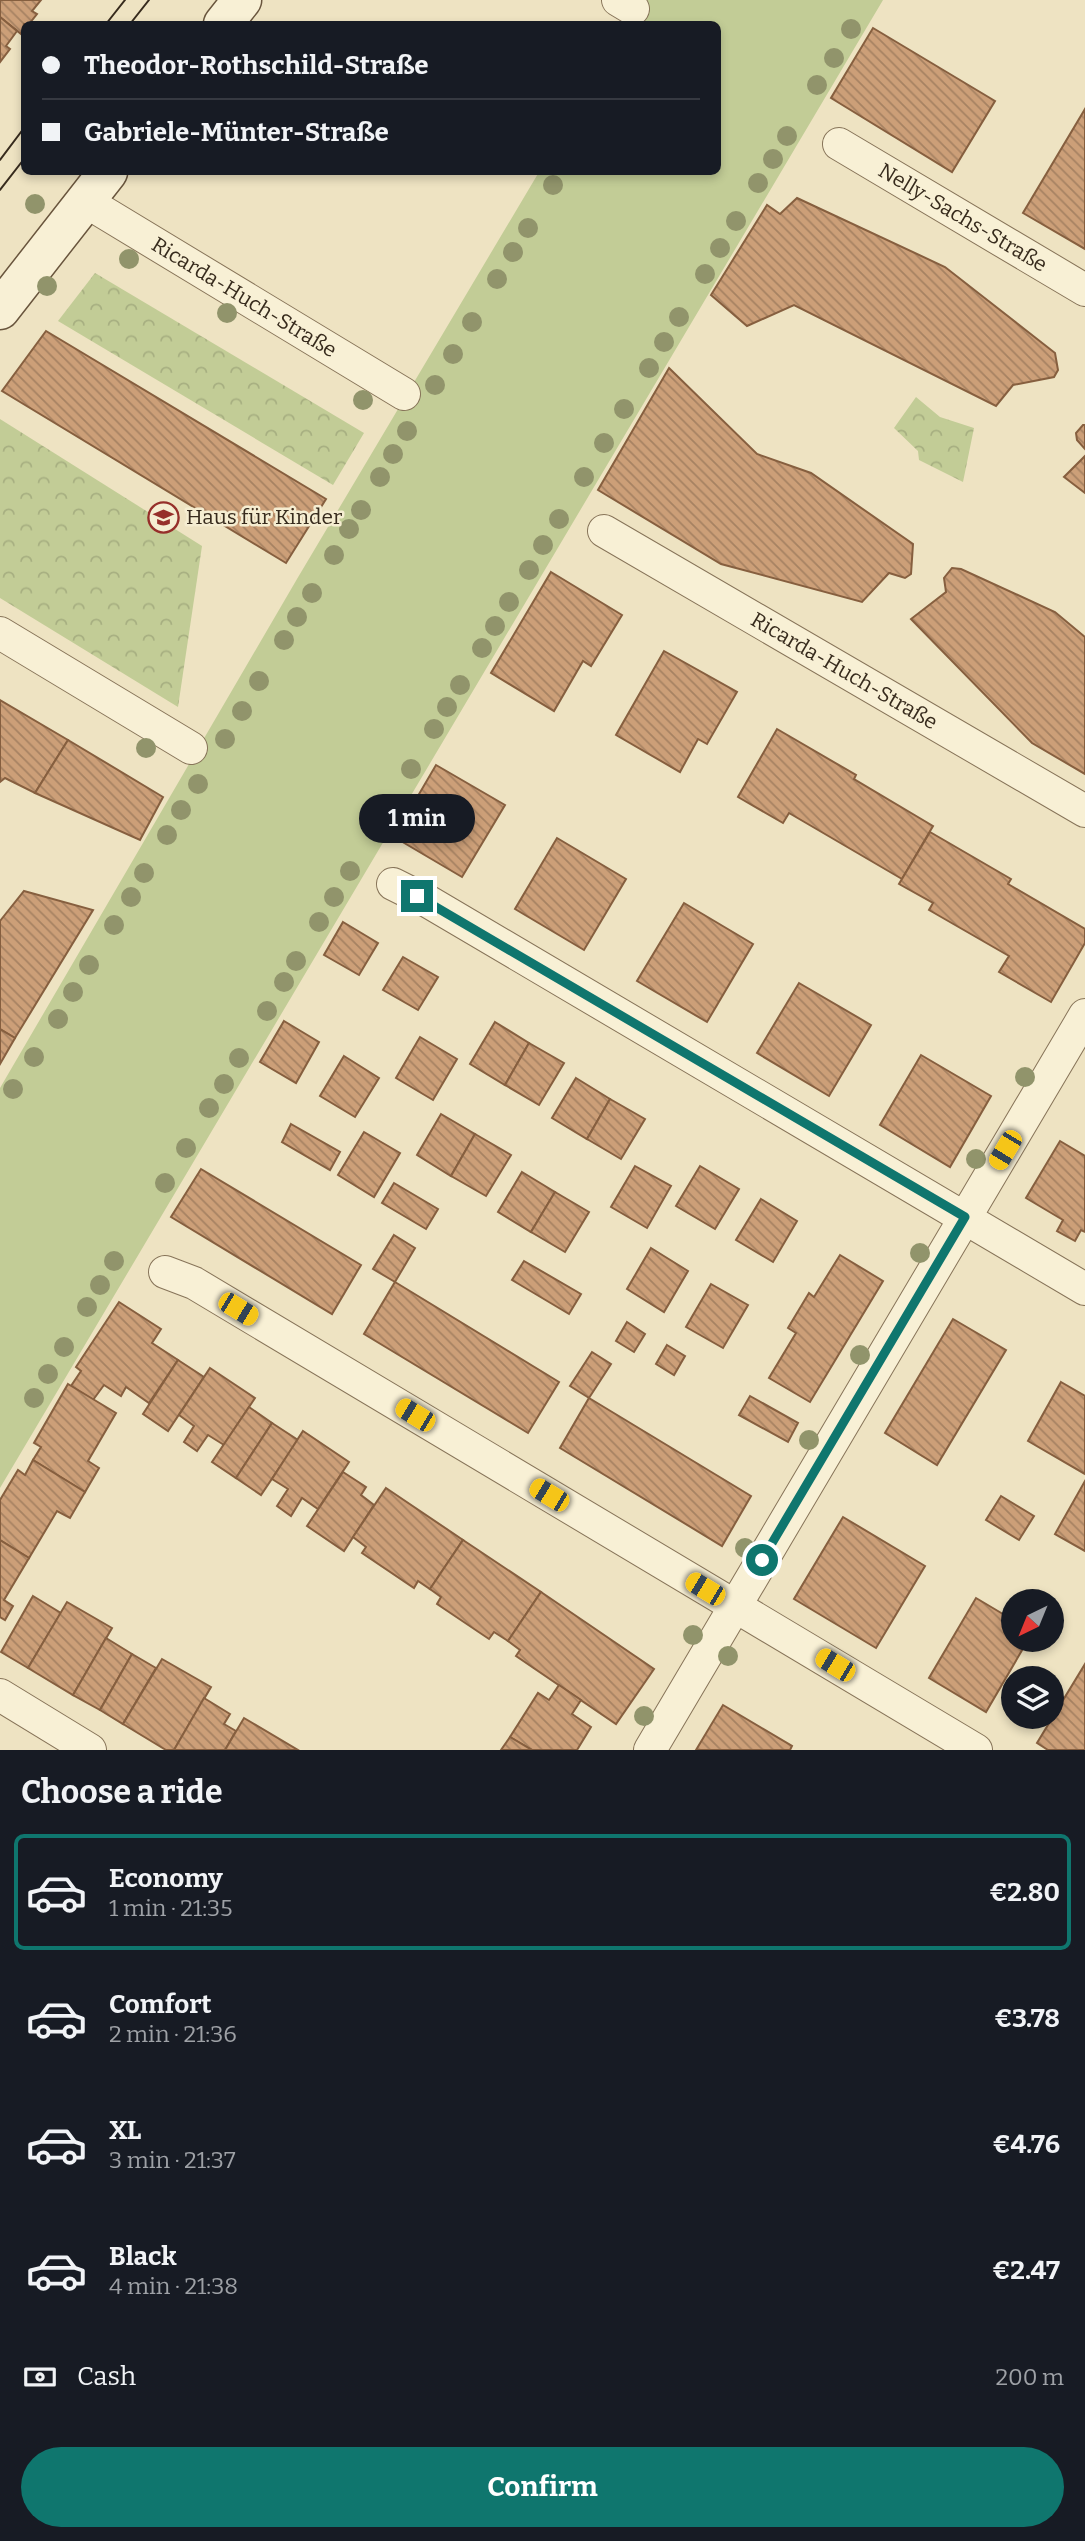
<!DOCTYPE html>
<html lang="en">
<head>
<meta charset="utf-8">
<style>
  :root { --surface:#171b24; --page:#20242c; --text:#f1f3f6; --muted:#9ea1a6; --line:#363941; --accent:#0f766e }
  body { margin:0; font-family:Bitter,serif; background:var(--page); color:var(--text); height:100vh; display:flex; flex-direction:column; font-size:26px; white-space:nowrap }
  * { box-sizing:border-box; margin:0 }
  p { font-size:23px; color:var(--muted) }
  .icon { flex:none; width:38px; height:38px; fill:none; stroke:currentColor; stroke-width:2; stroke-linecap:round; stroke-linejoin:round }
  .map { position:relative; height:1750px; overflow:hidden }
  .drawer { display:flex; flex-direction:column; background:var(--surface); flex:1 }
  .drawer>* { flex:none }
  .banner { position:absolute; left:21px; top:21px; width:700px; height:154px; border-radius:10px; box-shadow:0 4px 10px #0003; display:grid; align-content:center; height:154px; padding:0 21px; background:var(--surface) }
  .needle { width:46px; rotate:223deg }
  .fabs { position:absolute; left:1001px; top:1589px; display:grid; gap:14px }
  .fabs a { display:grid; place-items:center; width:63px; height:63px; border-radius:50%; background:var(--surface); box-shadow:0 4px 10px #0003; font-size:35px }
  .end { position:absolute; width:32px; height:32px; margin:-16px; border:9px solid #0f766e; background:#fff; box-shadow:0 0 0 4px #fff }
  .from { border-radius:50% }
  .bubble { position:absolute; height:49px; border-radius:24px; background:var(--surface); box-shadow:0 4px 10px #0003; font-size:23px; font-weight:700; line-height:49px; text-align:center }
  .car { position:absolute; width:21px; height:42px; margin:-21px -10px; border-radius:9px; box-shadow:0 0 5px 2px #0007; background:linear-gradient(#f5c518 24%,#345 0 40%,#f5c518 0 76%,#345 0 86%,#f5c518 0) }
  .banner b { display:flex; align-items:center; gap:24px; height:66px; font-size:26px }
  .banner b+b { border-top:2px solid var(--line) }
  .banner i { width:18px; height:18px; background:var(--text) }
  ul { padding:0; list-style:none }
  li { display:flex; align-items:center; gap:21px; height:116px; margin:0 14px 10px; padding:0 7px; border:4px solid transparent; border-radius:10px }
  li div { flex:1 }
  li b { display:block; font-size:26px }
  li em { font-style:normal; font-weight:700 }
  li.on { border-color:var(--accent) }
  li>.icon { width:63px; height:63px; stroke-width:1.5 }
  h2 { padding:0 21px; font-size:32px; line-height:84px }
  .pay { display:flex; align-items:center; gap:18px; height:77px; padding:0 21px; font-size:26px }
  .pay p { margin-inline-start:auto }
  .button { display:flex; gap:14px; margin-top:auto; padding:14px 21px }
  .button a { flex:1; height:80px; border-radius:42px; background:var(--accent); color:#fff; font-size:28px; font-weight:700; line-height:80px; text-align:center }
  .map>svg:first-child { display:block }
</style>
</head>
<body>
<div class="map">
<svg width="1085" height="1750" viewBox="0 0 1085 1750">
  <defs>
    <pattern id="forest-crowns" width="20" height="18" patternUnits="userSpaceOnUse" patternTransform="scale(1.75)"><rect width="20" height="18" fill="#c2cc96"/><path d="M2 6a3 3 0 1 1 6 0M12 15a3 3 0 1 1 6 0" fill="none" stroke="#a7af81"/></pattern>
    <pattern id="building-back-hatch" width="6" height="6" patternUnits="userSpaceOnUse" patternTransform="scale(1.75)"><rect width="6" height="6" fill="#cc9f78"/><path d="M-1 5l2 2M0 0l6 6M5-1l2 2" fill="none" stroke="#a68262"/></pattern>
  </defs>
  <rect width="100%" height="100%" fill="#eee3c2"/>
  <!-- grass -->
  <path fill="#c2cc96" d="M 641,0 L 883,0 L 0,1488 L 0,1088 L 297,579 L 539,172 L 718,172 L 718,24 L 626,24 Z"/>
  <!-- forest -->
  <g fill="url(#forest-crowns)">
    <path d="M 95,273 L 364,433 L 333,485 L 58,321 Z"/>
    <path d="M 916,397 L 940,417 L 974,428 L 963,482 L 919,460 L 918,451 L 894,428 Z"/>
    <path d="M 0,419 L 202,546 L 178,707 L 0,598 Z"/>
  </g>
  <!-- building -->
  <g fill="url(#building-back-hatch)" stroke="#865f3f" stroke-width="2">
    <path d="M 0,0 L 41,0 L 32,11 L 37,14 L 29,24 L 24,24 L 21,34 L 0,17 Z"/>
    <path d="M 0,17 L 17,31 L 6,46 L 10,49 L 0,62 Z"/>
    <path d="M 873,28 L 995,101 L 952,172 L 831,98 Z"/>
    <path d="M 1085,109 L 1085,249 L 1023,213 Z"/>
    <path d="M 797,198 L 945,267 L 1055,353 L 1058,370 L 1054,377 L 1013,385 L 996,406 L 794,305 L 747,326 L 711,295 L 767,205 L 780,214 Z"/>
    <path d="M 46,331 L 326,499 L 286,563 L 2,391 Z"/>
    <path d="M 669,368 L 757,454 L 811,473 L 913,544 L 911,574 L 905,578 L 889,573 L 862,602 L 721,564 L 598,490 Z"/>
    <path d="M 1083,425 L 1085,425 L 1085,449 L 1077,440 L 1076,433 Z"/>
    <path d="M 1085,456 L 1085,493 L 1064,477 Z"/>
    <path d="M 952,568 L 961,569 L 1055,612 L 1085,637 L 1085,774 L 1032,743 L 911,619 L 946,592 L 944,578 Z"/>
    <path d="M 551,572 L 622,615 L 591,666 L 583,661 L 554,711 L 491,673 Z"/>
    <path d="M 664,651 L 737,692 L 707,744 L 698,739 L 680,772 L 616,735 Z"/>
    <path d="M 0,700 L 68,740 L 35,793 L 5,778 L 0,782 Z"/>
    <path d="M 777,729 L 856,775 L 854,779 L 933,826 L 902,879 L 789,813 L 783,823 L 738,797 Z"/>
    <path d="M 68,740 L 163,797 L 140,840 L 35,793 Z"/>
    <path d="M 436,765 L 505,805 L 462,877 L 394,837 Z"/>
    <path d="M 930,832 L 1011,879 L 1008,884 L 1085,929 L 1085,943 L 1051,1002 L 999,972 L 1009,956 L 929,910 L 933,903 L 899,884 Z"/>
    <path d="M 557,838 L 626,879 L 584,950 L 515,909 Z"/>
    <path d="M 24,891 L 93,910 L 15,1038 L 0,1029 L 0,921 Z"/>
    <path d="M 684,903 L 753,944 L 707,1022 L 637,981 Z"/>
    <path d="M 343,922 L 378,943 L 359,975 L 324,955 Z"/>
    <path d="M 403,957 L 438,977 L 418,1010 L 383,990 Z"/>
    <path d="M 799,983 L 871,1025 L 829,1096 L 757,1053 Z"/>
    <path d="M 284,1021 L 319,1042 L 296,1083 L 260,1062 Z"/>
    <path d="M 495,1022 L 529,1043 L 505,1085 L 470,1064 Z"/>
    <path d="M 0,1029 L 15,1038 L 0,1064 Z"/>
    <path d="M 420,1037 L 457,1059 L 433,1100 L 396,1078 Z"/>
    <path d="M 529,1043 L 564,1063 L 539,1105 L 505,1085 Z"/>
    <path d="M 921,1055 L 991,1096 L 950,1167 L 880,1125 Z"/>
    <path d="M 344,1056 L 379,1078 L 355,1117 L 320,1096 Z"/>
    <path d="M 576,1078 L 610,1099 L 587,1139 L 552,1118 Z"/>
    <path d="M 610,1099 L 645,1119 L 621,1159 L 587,1139 Z"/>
    <path d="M 441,1114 L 475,1134 L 451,1176 L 417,1155 Z"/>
    <path d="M 291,1124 L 340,1152 L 330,1170 L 282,1142 Z"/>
    <path d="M 364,1132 L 400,1153 L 374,1197 L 338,1175 Z"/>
    <path d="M 475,1134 L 511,1155 L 486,1196 L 451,1176 Z"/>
    <path d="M 1060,1141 L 1085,1156 L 1085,1232 L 1081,1230 L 1075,1241 L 1057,1231 L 1063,1220 L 1026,1198 Z"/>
    <path d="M 635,1166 L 671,1186 L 647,1228 L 611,1207 Z"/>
    <path d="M 700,1166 L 739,1189 L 715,1229 L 676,1206 Z"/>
    <path d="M 201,1169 L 361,1265 L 332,1314 L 171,1217 Z"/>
    <path d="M 522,1172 L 555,1192 L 531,1232 L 498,1212 Z"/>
    <path d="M 394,1183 L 438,1209 L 426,1229 L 382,1203 Z"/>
    <path d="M 555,1192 L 589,1212 L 565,1252 L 531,1232 Z"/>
    <path d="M 761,1199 L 797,1221 L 773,1262 L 736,1240 Z"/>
    <path d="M 394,1235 L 415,1248 L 395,1282 L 373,1269 Z"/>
    <path d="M 651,1248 L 688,1271 L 664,1312 L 627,1289 Z"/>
    <path d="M 840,1255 L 883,1281 L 810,1402 L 769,1378 L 796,1333 L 788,1328 L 809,1293 L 814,1297 Z"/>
    <path d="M 524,1261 L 581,1294 L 569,1314 L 512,1280 Z"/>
    <path d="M 395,1282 L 559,1382 L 528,1433 L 364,1334 Z"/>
    <path d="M 711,1284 L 748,1305 L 723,1348 L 686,1327 Z"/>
    <path d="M 119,1302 L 161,1329 L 152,1343 L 178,1360 L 149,1403 L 126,1387 L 121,1396 L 104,1385 L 93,1400 L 71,1386 L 81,1371 L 76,1367 Z"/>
    <path d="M 953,1319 L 1006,1350 L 937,1465 L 885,1433 Z"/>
    <path d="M 627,1322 L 645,1334 L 634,1352 L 616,1341 Z"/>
    <path d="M 667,1345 L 685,1356 L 674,1375 L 656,1364 Z"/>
    <path d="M 592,1352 L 611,1364 L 589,1398 L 570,1386 Z"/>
    <path d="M 178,1360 L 204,1377 L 168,1431 L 143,1414 Z"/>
    <path d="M 210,1368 L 255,1398 L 224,1445 L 208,1435 L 197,1451 L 184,1442 L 194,1426 L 179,1415 Z"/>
    <path d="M 1061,1382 L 1085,1396 L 1085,1474 L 1028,1441 Z"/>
    <path d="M 68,1384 L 116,1413 L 88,1461 L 99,1468 L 85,1492 L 33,1460 L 41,1447 L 34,1443 Z"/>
    <path d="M 750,1396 L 798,1423 L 788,1442 L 739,1415 Z"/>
    <path d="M 589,1398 L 751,1496 L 722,1546 L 560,1448 Z"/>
    <path d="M 249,1407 L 272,1423 L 236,1478 L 212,1462 Z"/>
    <path d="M 272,1423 L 298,1440 L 261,1495 L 236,1478 Z"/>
    <path d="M 303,1431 L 349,1462 L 318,1509 L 302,1498 L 291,1516 L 277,1506 L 288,1489 L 272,1479 Z"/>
    <path d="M 33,1460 L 85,1492 L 70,1518 L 57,1511 L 29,1558 L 0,1540 L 0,1500 L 18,1470 L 25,1475 Z"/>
    <path d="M 343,1472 L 366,1487 L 361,1495 L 374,1505 L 344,1551 L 307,1526 Z"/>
    <path d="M 1085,1481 L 1085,1551 L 1055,1534 Z"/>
    <path d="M 386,1488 L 463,1540 L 430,1589 L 418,1581 L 414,1588 L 362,1553 L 366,1547 L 353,1537 Z"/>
    <path d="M 1001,1496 L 1034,1516 L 1019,1540 L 986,1520 Z"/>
    <path d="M 843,1517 L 925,1566 L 876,1648 L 794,1599 Z"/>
    <path d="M 0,1540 L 29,1558 L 4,1600 L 13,1606 L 5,1620 L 0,1617 Z"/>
    <path d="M 463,1540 L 541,1592 L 508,1641 L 494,1632 L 489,1639 L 437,1604 L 441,1597 L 430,1589 Z"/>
    <path d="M 541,1592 L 654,1669 L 616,1724 L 516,1656 L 520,1650 L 508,1641 Z"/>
    <path d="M 33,1596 L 61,1613 L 28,1668 L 1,1652 Z"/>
    <path d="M 976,1598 L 1013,1620 L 1013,1640 L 1028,1640 L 986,1712 L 929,1678 Z"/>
    <path d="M 67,1602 L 112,1628 L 73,1695 L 28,1668 Z"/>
    <path d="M 106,1638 L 132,1654 L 100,1710 L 73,1695 Z"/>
    <path d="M 132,1654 L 156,1668 L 123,1724 L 100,1710 Z"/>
    <path d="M 162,1659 L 211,1687 L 174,1750 L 166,1750 L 123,1724 Z"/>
    <path d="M 1085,1664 L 1085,1750 L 1048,1750 L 1037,1743 Z"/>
    <path d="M 559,1685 L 581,1700 L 572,1714 L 591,1727 L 577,1750 L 532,1750 L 510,1737 L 538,1693 L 549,1700 Z"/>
    <path d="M 204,1698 L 230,1714 L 224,1724 L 236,1731 L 225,1750 L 174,1750 Z"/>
    <path d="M 723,1705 L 792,1746 L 790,1750 L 696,1750 Z"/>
    <path d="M 244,1718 L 298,1750 L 225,1750 Z"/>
    <path d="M 510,1737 L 532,1750 L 501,1750 Z"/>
  </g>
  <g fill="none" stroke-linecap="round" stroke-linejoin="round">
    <defs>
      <g id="street">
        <path d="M 618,0 L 633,9"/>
        <path id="s1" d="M 839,144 L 1085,290"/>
        <path id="s2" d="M 85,201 L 404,394"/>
        <path id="s3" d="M 604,531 L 1085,811"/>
        <path d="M 0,633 L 191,748"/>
        <path d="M 393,884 L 429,902 L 1085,1289"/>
        <path d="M 165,1272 L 194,1283 L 976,1750"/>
        <path d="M 0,1695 L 90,1750"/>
        <path d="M 650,1750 L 1085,1015"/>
      </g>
      <g id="secondary">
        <path d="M 223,24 L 242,0"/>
        <path d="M 0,310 L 108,172"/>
      </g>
    </defs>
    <!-- street casing -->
    <use href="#street" stroke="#877459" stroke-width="34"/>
    <!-- secondary casing -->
    <use href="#secondary" stroke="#69553d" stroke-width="41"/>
    <!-- street -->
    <use href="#street" stroke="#f8f0d5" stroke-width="32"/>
    <!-- secondary -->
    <use href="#secondary" stroke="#f8f0d5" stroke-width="38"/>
    <!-- tram -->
    <g stroke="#372b1d" stroke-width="2">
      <path d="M 106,24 L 125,0"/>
      <path d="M 130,24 L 149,0"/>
      <path d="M 0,160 L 24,128"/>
      <path d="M 0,190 L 24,159"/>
    </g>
  </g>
  <!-- trees -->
  <g fill="#91946b">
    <circle cx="851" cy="29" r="10"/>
    <circle cx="834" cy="58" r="10"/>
    <circle cx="817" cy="85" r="10"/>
    <circle cx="787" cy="136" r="10"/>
    <circle cx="773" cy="159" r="10"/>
    <circle cx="758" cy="183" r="10"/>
    <circle cx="553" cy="185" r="10"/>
    <circle cx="35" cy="204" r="10"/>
    <circle cx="736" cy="221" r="10"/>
    <circle cx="528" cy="228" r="10"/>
    <circle cx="720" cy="248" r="10"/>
    <circle cx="513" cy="252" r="10"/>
    <circle cx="129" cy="259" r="10"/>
    <circle cx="705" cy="274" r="10"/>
    <circle cx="497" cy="279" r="10"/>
    <circle cx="47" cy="286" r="10"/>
    <circle cx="227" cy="313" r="10"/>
    <circle cx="679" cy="317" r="10"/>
    <circle cx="472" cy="322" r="10"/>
    <circle cx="664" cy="342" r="10"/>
    <circle cx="453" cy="354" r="10"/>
    <circle cx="649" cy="368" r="10"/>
    <circle cx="435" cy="385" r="10"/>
    <circle cx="363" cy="400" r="10"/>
    <circle cx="624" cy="409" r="10"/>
    <circle cx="407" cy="431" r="10"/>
    <circle cx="604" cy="443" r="10"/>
    <circle cx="393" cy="454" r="10"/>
    <circle cx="380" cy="477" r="10"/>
    <circle cx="584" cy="477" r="10"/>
    <circle cx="361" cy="510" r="10"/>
    <circle cx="559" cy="519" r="10"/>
    <circle cx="349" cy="529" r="10"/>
    <circle cx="543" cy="545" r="10"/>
    <circle cx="334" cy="555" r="10"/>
    <circle cx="529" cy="570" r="10"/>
    <circle cx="312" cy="593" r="10"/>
    <circle cx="509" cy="602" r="10"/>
    <circle cx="297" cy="617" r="10"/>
    <circle cx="495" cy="626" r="10"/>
    <circle cx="284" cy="640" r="10"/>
    <circle cx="482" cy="648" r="10"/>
    <circle cx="259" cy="681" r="10"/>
    <circle cx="460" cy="685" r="10"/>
    <circle cx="447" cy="707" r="10"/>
    <circle cx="242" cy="711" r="10"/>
    <circle cx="434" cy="729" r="10"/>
    <circle cx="225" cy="739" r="10"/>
    <circle cx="146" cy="748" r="10"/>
    <circle cx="411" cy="769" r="10"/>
    <circle cx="198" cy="784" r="10"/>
    <circle cx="181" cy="810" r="10"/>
    <circle cx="386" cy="817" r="10"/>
    <circle cx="167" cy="835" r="10"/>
    <circle cx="350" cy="871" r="10"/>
    <circle cx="144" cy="873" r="10"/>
    <circle cx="131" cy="897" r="10"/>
    <circle cx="334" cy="897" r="10"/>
    <circle cx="319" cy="922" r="10"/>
    <circle cx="114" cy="925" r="10"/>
    <circle cx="296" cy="961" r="10"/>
    <circle cx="89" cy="965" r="10"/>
    <circle cx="284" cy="982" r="10"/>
    <circle cx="73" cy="992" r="10"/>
    <circle cx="267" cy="1011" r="10"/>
    <circle cx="58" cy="1019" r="10"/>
    <circle cx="34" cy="1057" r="10"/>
    <circle cx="239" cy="1058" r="10"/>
    <circle cx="1025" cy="1077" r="10"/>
    <circle cx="224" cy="1084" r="10"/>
    <circle cx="13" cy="1089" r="10"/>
    <circle cx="209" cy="1108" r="10"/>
    <circle cx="186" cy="1148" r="10"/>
    <circle cx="976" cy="1159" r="10"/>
    <circle cx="165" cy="1183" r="10"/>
    <circle cx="920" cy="1253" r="10"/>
    <circle cx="114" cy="1261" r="10"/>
    <circle cx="100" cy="1285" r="10"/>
    <circle cx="87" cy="1307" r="10"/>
    <circle cx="64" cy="1347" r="10"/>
    <circle cx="860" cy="1355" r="10"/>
    <circle cx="48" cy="1374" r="10"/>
    <circle cx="34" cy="1398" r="10"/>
    <circle cx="809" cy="1440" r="10"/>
    <circle cx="745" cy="1548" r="10"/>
    <circle cx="693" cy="1635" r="10"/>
    <circle cx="728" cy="1656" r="10"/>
    <circle cx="644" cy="1716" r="10"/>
  </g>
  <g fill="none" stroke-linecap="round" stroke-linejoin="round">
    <!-- route -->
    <path stroke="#0f766e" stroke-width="9" d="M 417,896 L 965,1217 L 762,1560"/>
  </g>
  <!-- icons -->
  <defs>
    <symbol id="school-ring" viewBox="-11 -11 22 22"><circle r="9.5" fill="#f5edd1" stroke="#962f2a" stroke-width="1.5"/><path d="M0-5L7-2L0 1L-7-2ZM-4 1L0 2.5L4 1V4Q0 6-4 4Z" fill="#962f2a"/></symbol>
  </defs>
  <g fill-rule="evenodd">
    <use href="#school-ring" x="146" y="500" width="35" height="35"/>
  </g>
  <g text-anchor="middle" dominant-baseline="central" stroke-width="5" stroke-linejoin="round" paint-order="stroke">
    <!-- street labels -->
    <g font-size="21" fill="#372b1d" stroke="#f5edd1">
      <text stroke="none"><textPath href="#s1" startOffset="144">Nelly-Sachs-Straße</textPath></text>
      <text stroke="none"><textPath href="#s2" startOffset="186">Ricarda-Huch-Straße</textPath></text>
      <text stroke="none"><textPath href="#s3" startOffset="278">Ricarda-Huch-Straße</textPath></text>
    </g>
    <!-- poi labels -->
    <g font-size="21" fill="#372b1d" stroke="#f5edd1" text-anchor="start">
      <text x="186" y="517">Haus für Kinder</text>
    </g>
  </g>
</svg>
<div class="fabs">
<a><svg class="needle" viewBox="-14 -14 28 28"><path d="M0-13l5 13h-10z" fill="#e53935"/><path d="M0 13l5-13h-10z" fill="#9ea1a6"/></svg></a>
<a><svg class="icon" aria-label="layers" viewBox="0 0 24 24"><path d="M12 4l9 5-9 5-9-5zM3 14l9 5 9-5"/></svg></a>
</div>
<i class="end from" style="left:762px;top:1560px"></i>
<i class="end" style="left:417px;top:896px"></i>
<div class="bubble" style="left:359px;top:794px;width:116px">1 min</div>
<i class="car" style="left:1005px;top:1150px;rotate:211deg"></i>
<i class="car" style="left:238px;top:1309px;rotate:121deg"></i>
<i class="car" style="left:415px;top:1415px;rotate:301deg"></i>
<i class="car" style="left:549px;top:1495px;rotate:301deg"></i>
<i class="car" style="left:705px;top:1589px;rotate:301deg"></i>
<i class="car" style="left:835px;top:1665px;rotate:301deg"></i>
<div class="banner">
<b><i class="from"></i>Theodor-Rothschild-Straße</b>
<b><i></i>Gabriele-Münter-Straße</b>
</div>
</div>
<section class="drawer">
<h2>Choose a ride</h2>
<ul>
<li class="on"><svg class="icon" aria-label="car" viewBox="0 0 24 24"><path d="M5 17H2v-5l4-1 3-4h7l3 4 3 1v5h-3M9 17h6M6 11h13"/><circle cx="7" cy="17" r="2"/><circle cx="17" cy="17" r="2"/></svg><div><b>Economy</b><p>1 min · 21:35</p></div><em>€2.80</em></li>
<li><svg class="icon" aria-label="car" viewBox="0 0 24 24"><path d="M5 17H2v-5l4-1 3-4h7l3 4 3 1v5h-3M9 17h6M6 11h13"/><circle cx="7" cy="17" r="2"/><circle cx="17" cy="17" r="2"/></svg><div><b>Comfort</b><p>2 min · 21:36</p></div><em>€3.78</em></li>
<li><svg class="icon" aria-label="car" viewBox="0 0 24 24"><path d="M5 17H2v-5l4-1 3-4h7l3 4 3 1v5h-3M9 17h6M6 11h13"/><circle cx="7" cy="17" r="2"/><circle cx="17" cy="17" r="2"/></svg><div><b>XL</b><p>3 min · 21:37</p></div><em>€4.76</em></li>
<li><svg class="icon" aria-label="car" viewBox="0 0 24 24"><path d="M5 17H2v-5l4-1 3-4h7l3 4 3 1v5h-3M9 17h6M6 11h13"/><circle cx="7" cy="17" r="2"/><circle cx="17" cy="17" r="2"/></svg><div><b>Black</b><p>4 min · 21:38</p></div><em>€2.47</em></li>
</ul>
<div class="pay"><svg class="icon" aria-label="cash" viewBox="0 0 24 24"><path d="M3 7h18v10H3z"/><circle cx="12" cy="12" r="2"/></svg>Cash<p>200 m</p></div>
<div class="button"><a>Confirm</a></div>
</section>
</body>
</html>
